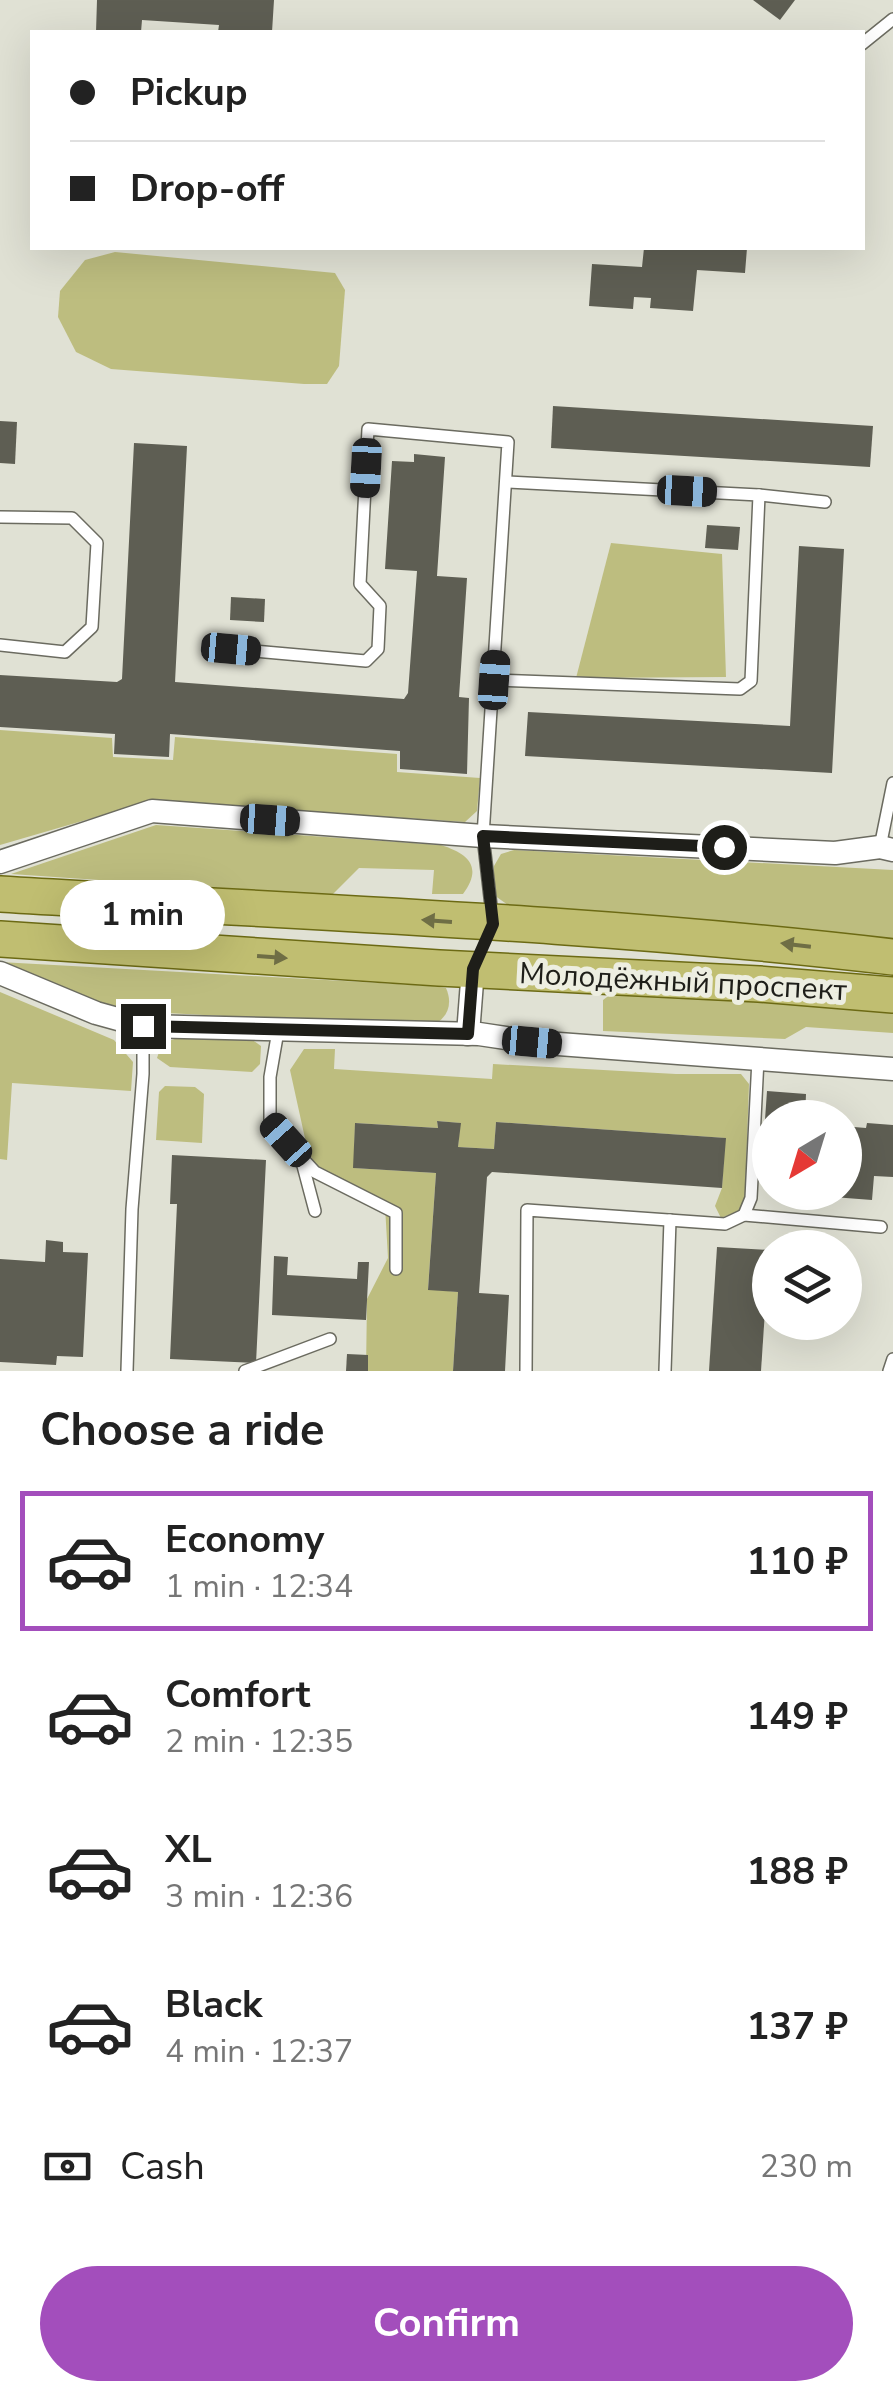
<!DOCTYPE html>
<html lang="en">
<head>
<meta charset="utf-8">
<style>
  :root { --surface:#fff; --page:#f2f2f2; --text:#222; --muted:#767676; --line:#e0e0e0; --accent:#a34ebc }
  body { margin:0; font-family:"Nunito Sans",sans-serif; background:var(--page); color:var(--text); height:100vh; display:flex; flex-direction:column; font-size:38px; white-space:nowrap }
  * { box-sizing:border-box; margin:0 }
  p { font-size:32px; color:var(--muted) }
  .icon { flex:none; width:55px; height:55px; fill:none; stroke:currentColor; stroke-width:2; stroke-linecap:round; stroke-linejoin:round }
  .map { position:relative; height:1371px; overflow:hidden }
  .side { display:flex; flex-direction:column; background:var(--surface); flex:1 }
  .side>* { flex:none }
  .top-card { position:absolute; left:30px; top:30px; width:835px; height:220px; border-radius:0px; box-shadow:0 10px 40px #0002; display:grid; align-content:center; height:220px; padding:0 40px; background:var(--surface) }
  .needle { width:65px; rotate:218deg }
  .buttons { position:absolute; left:752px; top:1100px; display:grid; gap:20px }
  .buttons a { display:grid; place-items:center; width:110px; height:110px; border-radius:50%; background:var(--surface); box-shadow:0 10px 40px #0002; font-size:50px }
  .end { position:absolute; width:45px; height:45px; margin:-22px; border:12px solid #1e1e19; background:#fff; box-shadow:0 0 0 5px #fff }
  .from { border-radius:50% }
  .bubble { position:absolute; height:70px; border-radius:35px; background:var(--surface); box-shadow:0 10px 40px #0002; font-size:32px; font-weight:700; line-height:70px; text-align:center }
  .car { position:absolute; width:30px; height:60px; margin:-30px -15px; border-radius:12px; box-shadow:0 0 8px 2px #0007; background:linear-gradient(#222 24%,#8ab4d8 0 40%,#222 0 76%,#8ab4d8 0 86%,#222 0) }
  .top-card b { display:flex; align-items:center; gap:35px; height:95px; font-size:38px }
  .top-card b+b { border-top:2px solid var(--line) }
  .top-card i { width:25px; height:25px; background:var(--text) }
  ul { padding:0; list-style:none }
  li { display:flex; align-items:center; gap:30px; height:140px; margin:0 20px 15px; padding:0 20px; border:5px solid transparent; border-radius:0px }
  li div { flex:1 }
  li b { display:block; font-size:38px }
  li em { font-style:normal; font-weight:700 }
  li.active { border-color:var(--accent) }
  li>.icon { width:90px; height:90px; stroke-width:1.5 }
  h2 { padding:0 40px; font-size:45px; line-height:120px }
  .pay { display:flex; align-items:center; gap:25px; height:110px; padding:0 40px; font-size:38px }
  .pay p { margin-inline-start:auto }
  .action { display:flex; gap:20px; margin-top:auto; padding:20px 40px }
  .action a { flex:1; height:115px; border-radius:60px; background:var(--accent); color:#fff; font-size:40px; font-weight:700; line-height:115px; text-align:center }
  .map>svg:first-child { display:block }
</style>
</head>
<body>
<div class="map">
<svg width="893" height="1371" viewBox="0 0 893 1371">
  <rect width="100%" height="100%" fill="#e0e1d4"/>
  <!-- green -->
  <g fill="#bdbd7f">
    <path d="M 115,252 L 335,273 L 345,290 L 339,366 L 327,384 L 304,384 L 111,369 L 76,352 L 58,317 L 60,291 L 85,260 Z"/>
    <path d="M 611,543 L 722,554 L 726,677 L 576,678 Z"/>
    <path d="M 0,730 L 112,738 L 113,757 L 173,760 L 175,737 L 397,754 L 397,772 L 480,778 L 477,811 L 465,822 L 151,801 L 0,845 Z"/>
    <path d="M 156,825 L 441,845 C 469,854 483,867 463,894 L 432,894 L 434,870 L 359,868 L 331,896 L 11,874 Z"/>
    <path d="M 514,850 L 893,870 L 893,940 L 721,922 L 508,905 L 491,893 L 494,866 L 501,854 Z"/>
    <path d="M 0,962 L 433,986 L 446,988 C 454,1006 446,1021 428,1027 L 130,1011 L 94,1001 L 0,965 Z"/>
    <path d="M 615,991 L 893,1008 L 893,1033 L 806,1027 L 785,1039 L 603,1031 L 603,1000 Z"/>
    <path d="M 0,992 L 114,1040 L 133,1062 L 131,1091 L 12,1083 L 7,1160 L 0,1159 Z"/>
    <path d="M 178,1038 L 251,1039 L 261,1046 L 260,1064 L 252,1072 L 170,1067 L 157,1058 L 162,1043 Z"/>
    <path d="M 304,1049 L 335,1049 L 334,1069 L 492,1079 L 493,1064 L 676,1074 L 741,1074 L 749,1084 L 745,1197 L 739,1211 L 721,1218 L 715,1206 L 722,1188 L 725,1138 L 496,1122 L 494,1149 L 458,1147 L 460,1123 L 437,1121 L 438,1128 L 355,1123 L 354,1168 L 436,1173 L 428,1289 L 458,1292 L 453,1371 L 366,1371 L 367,1299 L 388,1258 L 385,1206 L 320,1171 L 308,1152 L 290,1070 Z"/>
    <path d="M 165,1086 L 195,1087 L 204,1094 L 202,1143 L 156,1140 L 159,1092 Z"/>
  </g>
  <!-- building -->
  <g fill="#5e5e53">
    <path d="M 97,0 L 274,0 L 272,32 L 218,32 L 219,25 L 142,20 L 141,32 L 96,32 Z"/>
    <path d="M 753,0 L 795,0 L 780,20 Z"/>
    <path d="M 644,248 L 747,248 L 745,273 L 697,270 L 693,311 L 650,308 L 651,298 L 634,297 L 633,309 L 589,306 L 592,264 L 642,267 Z"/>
    <path d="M 553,406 L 873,426 L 870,467 L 551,448 Z"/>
    <path d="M 0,421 L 17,422 L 15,464 L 0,463 Z"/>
    <path d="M 134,443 L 187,446 L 175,682 L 404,699 L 408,693 L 417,571 L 385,569 L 392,461 L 414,462 L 414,454 L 445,457 L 437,576 L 467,578 L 459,697 L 469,698 L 467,774 L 400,769 L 400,751 L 170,734 L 169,757 L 114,754 L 115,734 L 0,727 L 0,675 L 117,682 L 122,679 Z"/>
    <path d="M 707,525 L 740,527 L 738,550 L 705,548 Z"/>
    <path d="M 799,546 L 844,549 L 832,773 L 525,756 L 528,712 L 790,726 Z"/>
    <path d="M 231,597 L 265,599 L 264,622 L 230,620 Z"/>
    <path d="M 767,1091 L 806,1094 L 805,1118 L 770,1118 L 770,1134 L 764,1134 Z"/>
    <path d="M 437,1121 L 461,1123 L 458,1147 L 494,1149 L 496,1122 L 726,1138 L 722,1188 L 492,1172 L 487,1177 L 479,1293 L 509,1295 L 505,1371 L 453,1371 L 458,1292 L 428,1290 L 436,1173 L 353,1168 L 355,1123 L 438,1128 Z"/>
    <path d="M 867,1123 L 893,1125 L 893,1177 L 874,1176 L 872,1200 L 833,1197 L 834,1192 L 845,1192 L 845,1134 L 853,1134 L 854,1127 L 866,1128 Z"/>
    <path d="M 172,1155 L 266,1160 L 256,1363 L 170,1359 L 177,1204 L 170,1204 Z"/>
    <path d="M 46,1240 L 63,1242 L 63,1252 L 88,1253 L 83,1357 L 57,1356 L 56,1365 L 0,1362 L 0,1259 L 45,1262 Z"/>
    <path d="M 717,1247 L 769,1250 L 761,1371 L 709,1371 Z"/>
    <path d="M 274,1256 L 288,1257 L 287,1275 L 357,1279 L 358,1262 L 369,1262 L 366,1320 L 272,1315 Z"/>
    <path d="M 347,1354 L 368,1355 L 368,1371 L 346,1371 Z"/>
  </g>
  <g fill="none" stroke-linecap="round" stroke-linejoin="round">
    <defs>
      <g id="service">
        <path d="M 862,44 L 893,19"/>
        <path d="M 759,495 L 825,502"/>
        <path d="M 0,517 L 72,518 L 97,543 L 92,627 L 65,652 L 0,645"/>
        <path d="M 231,649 L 366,661 L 378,649 L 380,606 L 360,584 L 368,429 L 508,442 L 483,836 L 492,915"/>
        <path d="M 493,680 L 740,689 L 751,681 L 759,495 L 507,482"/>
        <path d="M 880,847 L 893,783"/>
        <path d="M 278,1031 L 270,1077 L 270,1123 L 315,1172 L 396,1213 L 396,1269"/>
        <path d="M 302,1162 L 315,1211"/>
        <path d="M 744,1215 L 751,1198 L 758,1059"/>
        <path d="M 127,1371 L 132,1209 L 143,1074 L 143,1026"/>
        <path d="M 245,1371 L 330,1339"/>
        <path d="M 526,1371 L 527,1210 L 725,1224 L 744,1215 L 881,1227"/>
        <path d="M 665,1371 L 670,1220"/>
        <path d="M 889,1371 L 893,1359"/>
      </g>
      <g id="minor">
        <path d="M 0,862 L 152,811 L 483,836 L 835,853 L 880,847 L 893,850"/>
        <path d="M 0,973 L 96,1013 L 143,1026 L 479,1034 L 532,1042 L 893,1069"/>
        <path d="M 468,1034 L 473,969"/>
      </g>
      <g id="primary">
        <path d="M 0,894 C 298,912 597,922 893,957"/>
        <path d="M 0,939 L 439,968 L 759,984 L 893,995"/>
      </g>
    </defs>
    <!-- service casing -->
    <use href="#service" stroke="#6b6b60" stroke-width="14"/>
    <!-- minor casing -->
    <use href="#minor" stroke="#6b6b60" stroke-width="25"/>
    <!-- primary casing -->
    <use href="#primary" stroke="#6c6a14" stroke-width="38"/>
    <!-- service -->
    <use href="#service" stroke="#fff" stroke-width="11"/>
    <!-- minor -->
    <use href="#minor" stroke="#fff" stroke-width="22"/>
    <!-- primary -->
    <use href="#primary" stroke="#c0be71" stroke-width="35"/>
  </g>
  <!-- one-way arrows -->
  <defs><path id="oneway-solid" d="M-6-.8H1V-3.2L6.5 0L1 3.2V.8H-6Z" transform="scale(2.5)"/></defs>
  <g fill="#6f6e45">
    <use href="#oneway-solid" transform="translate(437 921) rotate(-176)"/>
    <use href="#oneway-solid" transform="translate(796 945) rotate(-173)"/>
    <use href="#oneway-solid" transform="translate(272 957) rotate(4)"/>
  </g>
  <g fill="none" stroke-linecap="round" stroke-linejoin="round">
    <!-- route -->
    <path stroke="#1e1e19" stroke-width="12" d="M 143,1026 L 468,1034 L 473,969 L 493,924 L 483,836 L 724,847"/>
  </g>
  <g text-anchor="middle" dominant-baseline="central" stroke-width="10" stroke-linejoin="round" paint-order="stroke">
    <!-- street labels -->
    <g font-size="30" fill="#1e1e19" stroke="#edeee1">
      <text transform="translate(683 982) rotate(3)">Молодёжный проспект</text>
    </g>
  </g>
</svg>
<div class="buttons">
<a><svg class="needle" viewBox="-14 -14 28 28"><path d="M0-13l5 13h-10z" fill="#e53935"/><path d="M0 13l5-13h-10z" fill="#767676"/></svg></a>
<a><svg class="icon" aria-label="layers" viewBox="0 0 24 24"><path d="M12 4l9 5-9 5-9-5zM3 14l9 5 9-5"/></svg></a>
</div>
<i class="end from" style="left:724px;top:847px"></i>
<i class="end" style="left:143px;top:1026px"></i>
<div class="bubble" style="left:60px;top:880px;width:165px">1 min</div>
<i class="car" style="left:366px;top:468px;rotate:183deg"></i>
<i class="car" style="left:687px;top:491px;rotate:93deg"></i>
<i class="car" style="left:231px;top:649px;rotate:95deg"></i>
<i class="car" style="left:494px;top:680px;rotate:4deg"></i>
<i class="car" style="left:270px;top:820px;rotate:94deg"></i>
<i class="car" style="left:532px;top:1042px;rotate:95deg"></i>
<i class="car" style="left:286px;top:1140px;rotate:318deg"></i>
<div class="top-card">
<b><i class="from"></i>Pickup</b>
<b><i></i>Drop-off</b>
</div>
</div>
<section class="side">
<h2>Choose a ride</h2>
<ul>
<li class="active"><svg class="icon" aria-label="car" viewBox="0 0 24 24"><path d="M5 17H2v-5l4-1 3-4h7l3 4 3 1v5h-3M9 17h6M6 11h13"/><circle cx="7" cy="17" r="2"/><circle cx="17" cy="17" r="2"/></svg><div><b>Economy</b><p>1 min · 12:34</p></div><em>110 ₽</em></li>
<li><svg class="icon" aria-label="car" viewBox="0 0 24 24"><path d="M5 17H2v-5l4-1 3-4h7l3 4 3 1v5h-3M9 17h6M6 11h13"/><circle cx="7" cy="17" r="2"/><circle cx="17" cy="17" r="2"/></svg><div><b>Comfort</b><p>2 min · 12:35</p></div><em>149 ₽</em></li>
<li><svg class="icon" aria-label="car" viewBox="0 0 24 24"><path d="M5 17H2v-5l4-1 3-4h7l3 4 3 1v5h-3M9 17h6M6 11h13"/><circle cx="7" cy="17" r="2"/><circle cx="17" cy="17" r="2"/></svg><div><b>XL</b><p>3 min · 12:36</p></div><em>188 ₽</em></li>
<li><svg class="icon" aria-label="car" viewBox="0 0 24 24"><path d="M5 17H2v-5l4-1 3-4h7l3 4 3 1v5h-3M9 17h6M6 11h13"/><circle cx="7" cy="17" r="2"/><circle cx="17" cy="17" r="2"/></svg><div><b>Black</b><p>4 min · 12:37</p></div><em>137 ₽</em></li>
</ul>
<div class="pay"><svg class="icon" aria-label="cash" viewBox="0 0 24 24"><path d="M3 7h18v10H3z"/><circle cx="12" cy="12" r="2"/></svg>Cash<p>230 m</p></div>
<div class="action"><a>Confirm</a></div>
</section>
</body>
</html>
